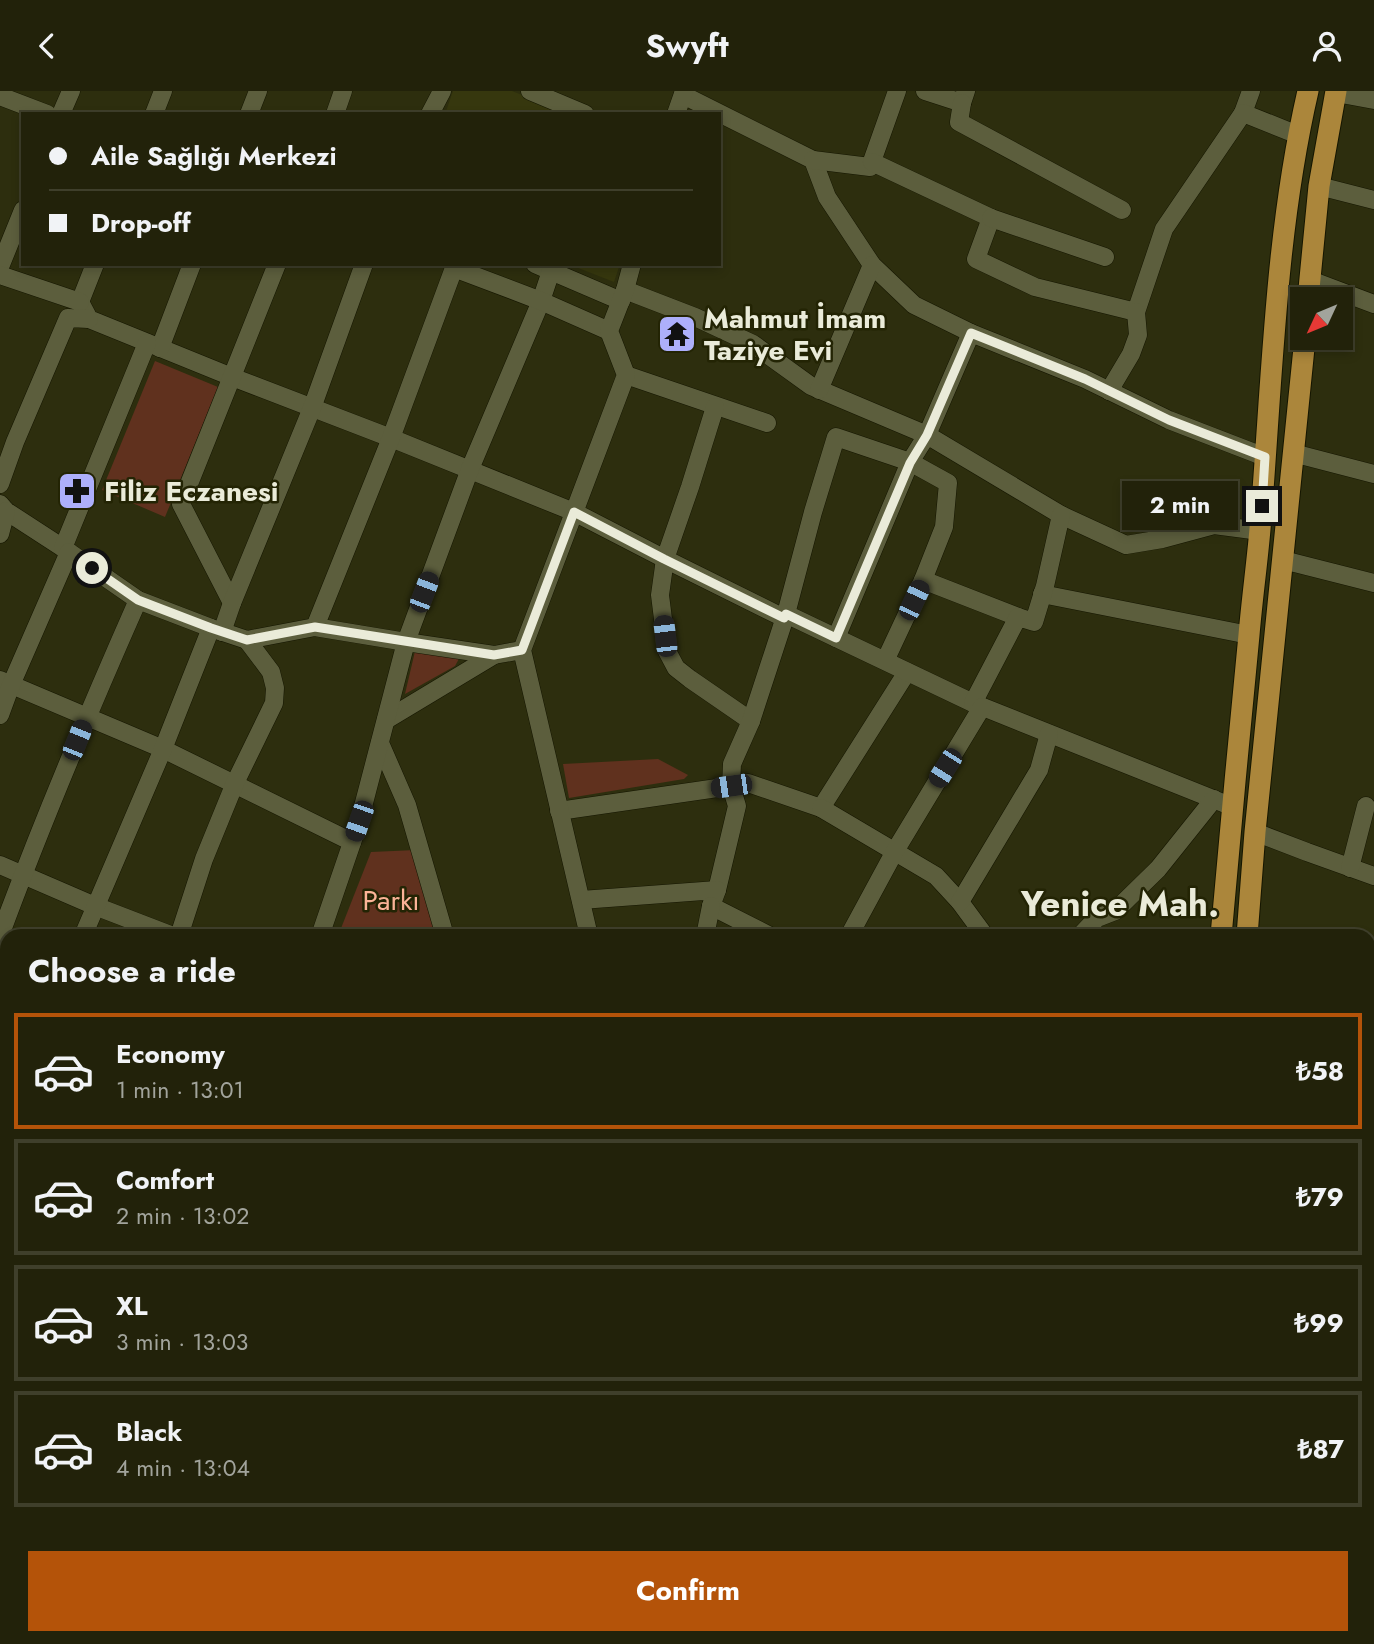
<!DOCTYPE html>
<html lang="en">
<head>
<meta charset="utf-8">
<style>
  :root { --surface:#22220a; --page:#2a2a13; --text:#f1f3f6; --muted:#a2a49c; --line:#3f3f2b; --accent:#b45309 }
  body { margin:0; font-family:Jost,sans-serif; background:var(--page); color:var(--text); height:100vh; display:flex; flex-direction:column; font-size:26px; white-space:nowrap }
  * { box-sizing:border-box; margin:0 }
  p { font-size:23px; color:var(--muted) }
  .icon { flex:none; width:38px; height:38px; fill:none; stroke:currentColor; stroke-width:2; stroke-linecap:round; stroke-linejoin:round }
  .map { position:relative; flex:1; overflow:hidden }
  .details { position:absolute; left:0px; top:838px; width:1376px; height:716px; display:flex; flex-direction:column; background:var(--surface); border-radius:21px 21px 0 0; box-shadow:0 4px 10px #0003,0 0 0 2px var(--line) }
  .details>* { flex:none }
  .banner { position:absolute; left:21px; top:21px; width:700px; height:154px; border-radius:0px; box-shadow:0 4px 10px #0003,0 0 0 2px var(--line); display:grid; align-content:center; height:154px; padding:0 28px; background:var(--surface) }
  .needle { width:46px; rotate:226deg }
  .buttons { position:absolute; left:1290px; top:196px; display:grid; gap:14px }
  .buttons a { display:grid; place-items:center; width:63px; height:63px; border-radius:0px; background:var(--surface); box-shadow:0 4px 10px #0003,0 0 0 2px var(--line); font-size:35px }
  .end { position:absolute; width:32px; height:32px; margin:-16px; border:9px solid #eaebd9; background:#111; box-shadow:0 0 0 4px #111 }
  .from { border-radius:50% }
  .bubble { position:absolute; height:49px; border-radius:0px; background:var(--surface); box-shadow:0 4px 10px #0003,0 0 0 2px var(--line); font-size:23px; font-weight:700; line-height:49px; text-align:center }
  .car { position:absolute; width:21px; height:42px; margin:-21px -10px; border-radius:9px; box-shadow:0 0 5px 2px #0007; background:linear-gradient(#222 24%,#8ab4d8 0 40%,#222 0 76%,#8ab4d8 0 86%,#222 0) }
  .banner b { display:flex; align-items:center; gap:24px; height:66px; font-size:26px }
  .banner b+b { border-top:2px solid var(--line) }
  .banner i { width:18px; height:18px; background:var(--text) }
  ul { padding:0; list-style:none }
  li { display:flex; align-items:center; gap:21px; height:116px; margin:0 14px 10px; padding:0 14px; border:4px solid var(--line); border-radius:0px }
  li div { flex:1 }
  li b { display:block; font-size:26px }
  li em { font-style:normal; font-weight:700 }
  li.selected { border-color:var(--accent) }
  li>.icon { width:63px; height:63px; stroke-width:1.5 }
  h2 { padding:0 28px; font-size:32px; line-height:84px }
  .button { display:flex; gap:14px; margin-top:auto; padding:14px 28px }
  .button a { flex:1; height:80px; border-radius:0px; background:var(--accent); color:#fff; font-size:28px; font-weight:700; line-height:80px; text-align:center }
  header { display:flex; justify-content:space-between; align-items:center; height:91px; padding:0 28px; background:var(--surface); font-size:32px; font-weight:700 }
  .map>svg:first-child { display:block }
</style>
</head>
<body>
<header><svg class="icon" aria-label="back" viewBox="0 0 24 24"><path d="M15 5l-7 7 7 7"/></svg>Swyft<svg class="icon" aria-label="person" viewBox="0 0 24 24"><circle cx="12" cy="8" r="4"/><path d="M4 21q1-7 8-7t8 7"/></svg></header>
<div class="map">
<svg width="1374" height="1553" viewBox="0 0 1374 1553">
  <rect width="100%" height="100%" fill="#2d2e0e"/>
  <!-- built -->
  <g fill="#36370e">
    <path d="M 453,0 L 512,0 L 570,23 L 445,23 Z"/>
    <path d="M 568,173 L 620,173 L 614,191 Z"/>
  </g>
  <!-- green -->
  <g fill="#60311e">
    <path d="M 155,270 L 218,296 L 165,426 L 102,399 Z"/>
    <path d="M 416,556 L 461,564 L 455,575 L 405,603 Z"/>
    <path d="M 658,668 L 688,684 L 684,688 L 569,707 L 563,673 Z"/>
    <path d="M 416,759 L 437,845 L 338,845 L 371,761 Z"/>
  </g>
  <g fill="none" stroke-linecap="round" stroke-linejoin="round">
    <defs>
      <g id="minor">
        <path d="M 530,0 L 585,23"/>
        <path d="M 925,0 L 962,12 L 966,0"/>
        <path d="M 1336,2 L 1374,9"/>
        <path d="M 683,4 L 813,69 L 827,106 L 872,174 L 914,214 L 971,242 L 927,344 L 910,371 L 836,547"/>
        <path d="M 0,5 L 47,23"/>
        <path d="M 962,12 L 959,31 L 1122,119"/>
        <path d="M 1243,22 L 1251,0"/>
        <path d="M 61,23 L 71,0"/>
        <path d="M 154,23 L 163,0"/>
        <path d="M 249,23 L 258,0"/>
        <path d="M 335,23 L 343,0"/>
        <path d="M 430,23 L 442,0"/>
        <path d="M 676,23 L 684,0"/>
        <path d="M 813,69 L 870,76 L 897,0"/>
        <path d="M 872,71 L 991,127 L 976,168 L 1035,196 L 1136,221 L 1164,138 L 1243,22 L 1298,44"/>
        <path d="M 1319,95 L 1374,109"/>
        <path d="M 991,127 L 1105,166"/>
        <path d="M 95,173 L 80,211 L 89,228 L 232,286 L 391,347 L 574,421 L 665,468 L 784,527"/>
        <path d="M 535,173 L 551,180"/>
        <path d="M 0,176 L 23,119"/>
        <path d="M 0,184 L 80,211"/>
        <path d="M 1310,189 L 1374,213"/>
        <path d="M 625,199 L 695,226 L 753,253 L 811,295 L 927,344 L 1061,424 L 1126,454 L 1162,448 L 1214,434 L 1260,440"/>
        <path d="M 971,242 L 1085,288 L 1169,329 L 1265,366"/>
        <path d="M 160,257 L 192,173"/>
        <path d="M 626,284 L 767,332"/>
        <path d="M 819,299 L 872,174"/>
        <path d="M 1109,300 L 1131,263 L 1138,244 L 1136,221"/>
        <path d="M 715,316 L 690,396 L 665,468 L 660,504 L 667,560 L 676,577 L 690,588 L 751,630"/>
        <path d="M 1293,362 L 1374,383"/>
        <path d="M 0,393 L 15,351 L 68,227 L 89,228"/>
        <path d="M 0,413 L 6,420 L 63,457 L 138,509 L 211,537 L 247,549 L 315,536"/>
        <path d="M 0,443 L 6,420"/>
        <path d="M 63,457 L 147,252"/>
        <path d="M 1283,469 L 1374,492"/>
        <path d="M 923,489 L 1018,526"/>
        <path d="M 1042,503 L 1249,544"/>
        <path d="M 232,512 L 181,413 L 277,173"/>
        <path d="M 786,523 L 751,630 L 732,673 L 731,695 L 748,692 L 821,717 L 907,581"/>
        <path d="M 222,541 L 232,512 L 312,317 L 364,173"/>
        <path d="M 522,559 L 494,564 L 406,551 L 470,378 L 541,210 L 551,180 L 621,210"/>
        <path d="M 885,570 L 923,489 L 944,436 L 948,392 L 910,371 L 836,346 L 813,421 L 786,523 L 973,612 L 1233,716"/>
        <path d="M 0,589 L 163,658 L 352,751"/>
        <path d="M 973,612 L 1018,526 L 1034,531 L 1045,495 L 1061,424"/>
        <path d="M 0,624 L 11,594 L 69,461"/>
        <path d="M 386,629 L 494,564"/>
        <path d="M 380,652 L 407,714 L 445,845"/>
        <path d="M 821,717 L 936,785 L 960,811 L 985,845"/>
        <path d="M 559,720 L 731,695 L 737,715 L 717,799"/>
        <path d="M 1255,741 L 1307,761 L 1374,785"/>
        <path d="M 0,774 L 95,815 L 173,845"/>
        <path d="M 1350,777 L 1366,715"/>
        <path d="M 581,809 L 717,799 L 711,815 L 770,845"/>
        <path d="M 960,811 L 1039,679 L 1049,643"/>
        <path d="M 0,845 C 42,731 89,620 138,509"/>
        <path d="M 83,845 L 163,658 L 211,537"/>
        <path d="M 179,845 L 204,768 L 235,692 L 274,612 L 275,597 L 271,581 L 247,549"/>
        <path d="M 320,845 L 359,731 L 406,551 L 315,536 L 391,347 L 454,177 L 541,210 L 609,240"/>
        <path d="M 589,845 L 522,559 L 626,284 L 609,240 L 625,199 L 632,173"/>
        <path d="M 705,845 L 711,815"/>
        <path d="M 849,845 L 895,760 L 982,616"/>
        <path d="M 1080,845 L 1097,827 L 1115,820 L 1158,778 L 1214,708"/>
        <path d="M 0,894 L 7,896"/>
        <path d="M 1368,1012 L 1374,1014"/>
        <path d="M 0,1037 L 7,1039"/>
        <path d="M 1368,1104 L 1374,1106"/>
        <path d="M 1368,1154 L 1374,1139"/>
        <path d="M 0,1165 L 7,1162"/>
        <path d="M 0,1227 L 7,1210"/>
        <path d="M 1368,1313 L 1374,1314"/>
        <path d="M 0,1351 L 7,1354"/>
        <path d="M 0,1407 L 7,1390"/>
        <path d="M 0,1455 L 7,1457"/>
        <path d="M 1368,1464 L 1374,1467"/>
        <path d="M 1368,1499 L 1374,1490"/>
        <path d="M 0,1529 L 7,1531"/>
        <path d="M 510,1547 L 529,1553"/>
        <path d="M 921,1547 L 940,1553"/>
        <path d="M 1340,1547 L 1341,1547"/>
        <path d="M 1356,1547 L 1371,1553"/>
        <path d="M 27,1553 L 29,1547"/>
        <path d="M 158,1553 L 160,1547"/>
        <path d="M 445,1553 L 448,1547"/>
        <path d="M 584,1553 L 586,1547"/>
        <path d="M 722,1553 L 724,1547"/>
        <path d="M 864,1553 L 866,1547"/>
        <path d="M 977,1553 L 978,1547"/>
        <path d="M 1313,1553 L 1315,1547"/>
      </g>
      <g id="major">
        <path d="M 1308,208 L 1319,95 L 1336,0"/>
        <path d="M 1221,845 C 1230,745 1239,644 1249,544 C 1252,508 1257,473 1260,438 C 1272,292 1275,143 1308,0"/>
        <path d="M 1247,845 L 1255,741 L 1305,247"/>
        <path d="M 1161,1547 L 1162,1553"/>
        <path d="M 1208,1553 L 1209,1547"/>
      </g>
    </defs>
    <!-- minor casing -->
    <use href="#minor" stroke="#151600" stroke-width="19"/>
    <!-- major casing -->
    <use href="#major" stroke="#151600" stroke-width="23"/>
    <!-- minor -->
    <use href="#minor" stroke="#5c5e3d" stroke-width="18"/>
    <!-- major -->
    <use href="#major" stroke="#ab863b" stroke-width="21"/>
  </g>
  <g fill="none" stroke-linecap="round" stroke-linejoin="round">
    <!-- route -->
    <path stroke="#eaebd9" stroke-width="9" d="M 92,477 L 138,509 L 211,537 L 247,549 L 315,536 L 494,564 L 522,559 L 574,421 L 664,468 L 784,527 L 786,523 L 836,547 L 910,372 L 927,344 L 971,242 L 1085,288 L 1169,329 L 1265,366 L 1262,415"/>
  </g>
  <!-- icons -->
  <defs>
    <symbol id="temple-square" viewBox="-11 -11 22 22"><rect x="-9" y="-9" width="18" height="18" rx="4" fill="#adaffb" stroke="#232404"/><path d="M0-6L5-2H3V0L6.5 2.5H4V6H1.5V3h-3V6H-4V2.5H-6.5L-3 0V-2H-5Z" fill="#111"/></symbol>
    <symbol id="pharmacy-square" viewBox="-11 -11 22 22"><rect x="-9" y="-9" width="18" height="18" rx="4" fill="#adaffb" stroke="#232404"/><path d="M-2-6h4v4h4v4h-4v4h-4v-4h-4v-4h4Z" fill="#111"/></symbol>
  </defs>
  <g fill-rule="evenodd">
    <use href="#temple-square" x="655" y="221" width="44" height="44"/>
    <use href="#pharmacy-square" x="55" y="378" width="44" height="44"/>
  </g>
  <g text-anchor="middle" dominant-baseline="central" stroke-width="5" stroke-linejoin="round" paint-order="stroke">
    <!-- poi labels -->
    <g font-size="28" font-weight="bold" fill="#eaebd9" stroke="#232404" text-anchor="start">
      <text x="704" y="227">Mahmut İmam<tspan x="704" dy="32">Taziye Evi</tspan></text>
      <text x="104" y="400">Filiz Eczanesi</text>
    </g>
    <!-- park labels -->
    <g font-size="28" fill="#fbb397" stroke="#232404">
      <text x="391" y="809">Parkı</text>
    </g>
    <!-- district labels -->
    <g font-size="35" font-weight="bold" fill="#eaebd9" stroke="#232404">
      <text x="1120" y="813">Yenice Mah.</text>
    </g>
  </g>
</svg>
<div class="buttons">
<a><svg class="needle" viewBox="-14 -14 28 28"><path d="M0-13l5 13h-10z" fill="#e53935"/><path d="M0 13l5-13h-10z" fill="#a2a49c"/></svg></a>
</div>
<i class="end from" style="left:92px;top:477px"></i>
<i class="end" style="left:1262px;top:415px"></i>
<div class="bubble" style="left:1122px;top:390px;width:116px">2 min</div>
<i class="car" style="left:424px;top:501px;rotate:21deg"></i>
<i class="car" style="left:914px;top:509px;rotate:25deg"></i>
<i class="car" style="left:665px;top:545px;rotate:353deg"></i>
<i class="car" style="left:77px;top:649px;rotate:22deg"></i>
<i class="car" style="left:945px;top:677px;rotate:212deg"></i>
<i class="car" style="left:731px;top:695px;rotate:262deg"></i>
<i class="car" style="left:359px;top:730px;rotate:199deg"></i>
<div class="banner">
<b><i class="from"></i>Aile Sağlığı Merkezi</b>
<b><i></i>Drop-off</b>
</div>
<section class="details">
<h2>Choose a ride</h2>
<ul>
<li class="selected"><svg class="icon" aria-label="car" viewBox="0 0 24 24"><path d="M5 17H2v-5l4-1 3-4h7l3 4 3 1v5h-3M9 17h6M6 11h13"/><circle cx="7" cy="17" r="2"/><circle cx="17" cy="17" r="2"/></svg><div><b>Economy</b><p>1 min · 13:01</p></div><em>₺58</em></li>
<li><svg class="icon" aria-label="car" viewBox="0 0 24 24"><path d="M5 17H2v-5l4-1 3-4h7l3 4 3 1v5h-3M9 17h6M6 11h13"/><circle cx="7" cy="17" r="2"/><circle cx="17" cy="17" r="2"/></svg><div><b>Comfort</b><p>2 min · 13:02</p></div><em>₺79</em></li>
<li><svg class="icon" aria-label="car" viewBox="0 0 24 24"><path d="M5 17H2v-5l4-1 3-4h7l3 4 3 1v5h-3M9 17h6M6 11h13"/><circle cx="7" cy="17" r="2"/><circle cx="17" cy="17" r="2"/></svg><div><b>XL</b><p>3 min · 13:03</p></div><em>₺99</em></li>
<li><svg class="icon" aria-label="car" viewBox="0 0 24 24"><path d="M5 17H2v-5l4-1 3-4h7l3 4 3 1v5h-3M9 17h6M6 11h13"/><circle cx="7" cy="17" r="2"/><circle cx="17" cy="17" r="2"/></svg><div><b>Black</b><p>4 min · 13:04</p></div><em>₺87</em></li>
</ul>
<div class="button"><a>Confirm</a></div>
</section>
</div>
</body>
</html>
